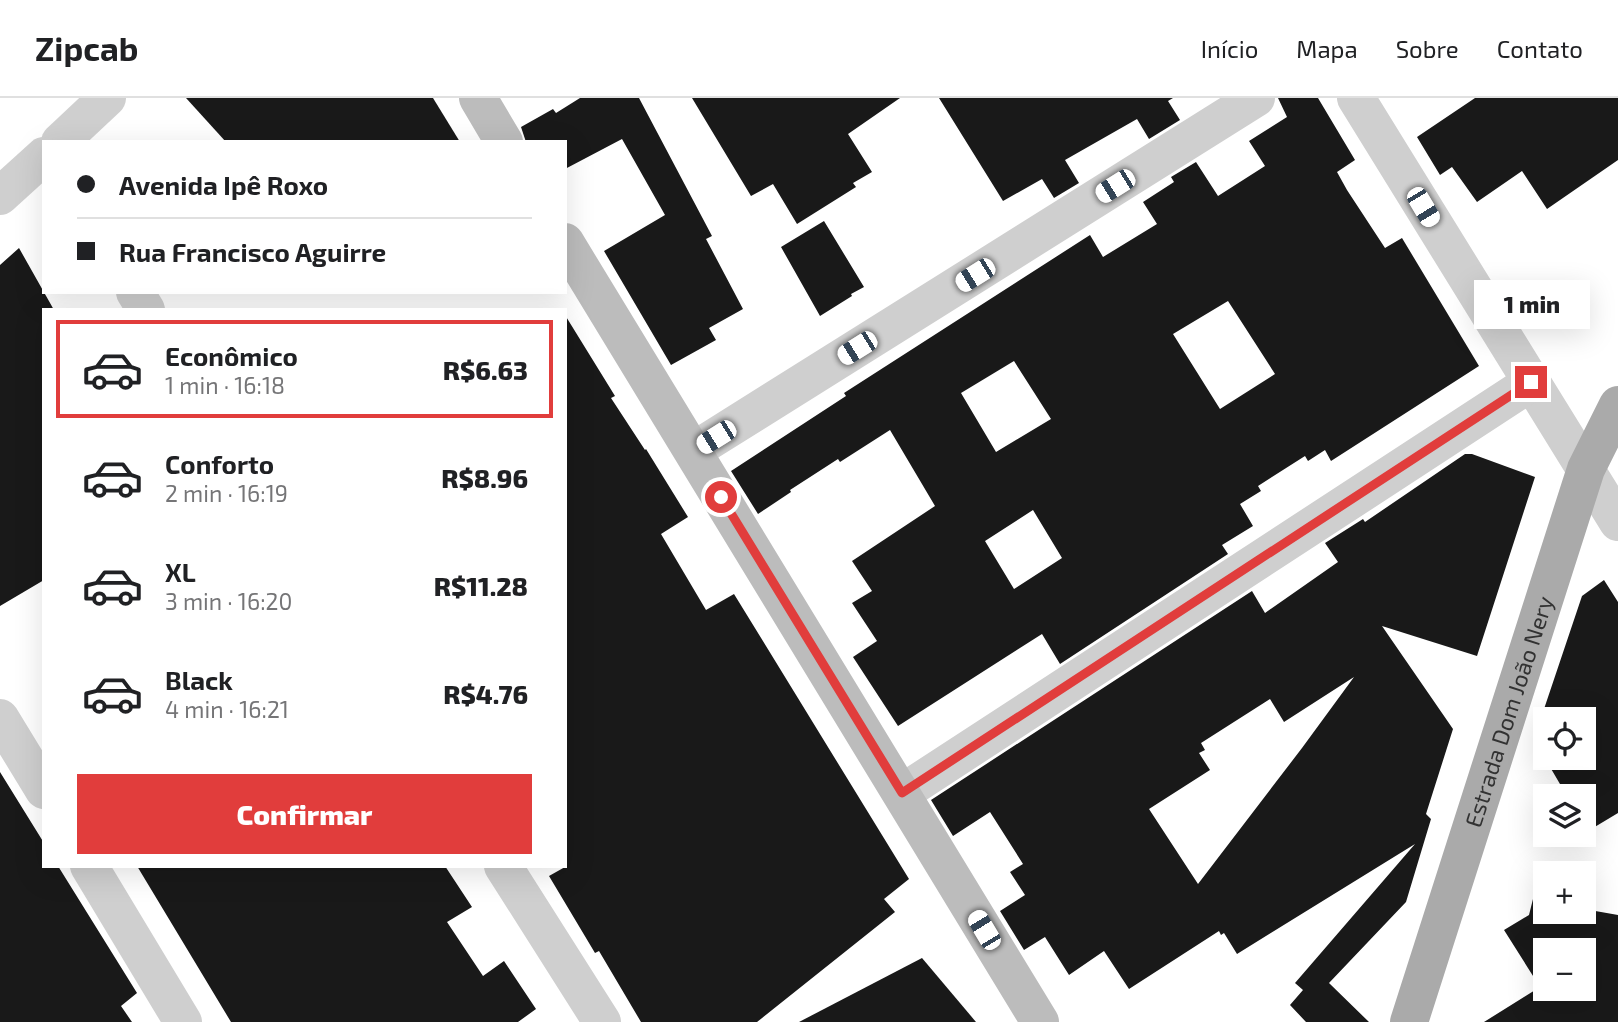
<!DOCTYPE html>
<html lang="pt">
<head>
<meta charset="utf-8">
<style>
  :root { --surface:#fff; --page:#f6f6f6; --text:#202124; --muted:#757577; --line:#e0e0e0; --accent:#e13d3c }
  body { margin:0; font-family:"Exo 2",sans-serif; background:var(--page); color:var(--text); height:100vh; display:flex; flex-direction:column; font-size:26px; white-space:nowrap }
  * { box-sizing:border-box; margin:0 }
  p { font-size:23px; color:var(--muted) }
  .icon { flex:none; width:38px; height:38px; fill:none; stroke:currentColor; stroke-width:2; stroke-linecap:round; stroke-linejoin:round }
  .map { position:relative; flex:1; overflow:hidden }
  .panel { position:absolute; left:42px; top:210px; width:525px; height:560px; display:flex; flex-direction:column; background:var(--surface); border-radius:0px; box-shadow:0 7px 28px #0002 }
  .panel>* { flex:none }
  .top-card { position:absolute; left:42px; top:42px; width:525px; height:154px; border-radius:0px; box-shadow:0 7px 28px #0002; display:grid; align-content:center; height:154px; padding:0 35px; background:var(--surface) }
  .tools { position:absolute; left:1533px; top:609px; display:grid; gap:14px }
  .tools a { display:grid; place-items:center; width:63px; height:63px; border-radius:0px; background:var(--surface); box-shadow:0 7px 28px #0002; font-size:35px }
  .end { position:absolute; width:32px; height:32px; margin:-16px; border:9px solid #e13d3c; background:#fff; box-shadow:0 0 0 4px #fff }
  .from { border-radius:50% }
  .bubble { position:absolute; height:49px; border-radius:0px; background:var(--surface); box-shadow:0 7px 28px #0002; font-size:23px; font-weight:800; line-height:49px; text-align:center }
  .car { position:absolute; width:21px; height:42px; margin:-21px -10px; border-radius:9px; box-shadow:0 0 5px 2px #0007; background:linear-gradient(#fff 24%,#345 0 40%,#fff 0 76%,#345 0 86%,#fff 0) }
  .top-card b { display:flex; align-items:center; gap:24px; height:66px; font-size:26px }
  .top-card b+b { border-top:2px solid var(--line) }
  .top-card i { width:18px; height:18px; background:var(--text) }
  ul { padding:12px 0 0; list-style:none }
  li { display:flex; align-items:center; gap:21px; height:98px; margin:0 14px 10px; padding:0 21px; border:4px solid transparent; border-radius:0px }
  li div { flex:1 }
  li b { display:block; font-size:26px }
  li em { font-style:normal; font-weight:800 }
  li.on { border-color:var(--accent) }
  li>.icon { width:63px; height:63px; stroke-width:1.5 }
  .primary-button { display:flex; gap:14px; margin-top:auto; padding:14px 35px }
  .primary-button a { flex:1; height:80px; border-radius:0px; background:var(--accent); color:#fff; font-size:28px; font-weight:800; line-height:80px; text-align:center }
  header { display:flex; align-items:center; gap:42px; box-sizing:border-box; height:98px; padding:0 35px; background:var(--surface); border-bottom:2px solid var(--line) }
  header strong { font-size:33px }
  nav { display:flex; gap:38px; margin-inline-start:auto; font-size:24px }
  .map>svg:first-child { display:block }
</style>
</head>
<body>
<header>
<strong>Zipcab</strong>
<nav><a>Início</a><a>Mapa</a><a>Sobre</a><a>Contato</a></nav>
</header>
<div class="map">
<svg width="1618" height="924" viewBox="0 0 1618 924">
  <rect width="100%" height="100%" fill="#fff"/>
  <!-- building -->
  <g fill="#191919" fill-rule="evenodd">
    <path d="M 186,0 L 433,0 L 460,44 L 226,44 Z"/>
    <path d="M 580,0 L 639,0 L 712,138 L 706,141 L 743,211 L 709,230 L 716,242 L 671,267 L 604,153 L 665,117 L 622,41 L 565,71 L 565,44 L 526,44 L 521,29 L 553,11 L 556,15 Z"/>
    <path d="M 692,0 L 900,0 L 848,36 L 872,74 L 853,85 L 856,89 L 797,126 L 773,86 L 751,98 Z"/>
    <path d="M 939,0 L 1173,0 L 1168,3 L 1180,22 L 1149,41 L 1137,21 L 1065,62 L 1079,85 L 1054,100 L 1042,81 L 1003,103 Z"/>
    <path d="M 1278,0 L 1318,0 L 1355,62 L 1337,74 L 1347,92 L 1385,150 L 1402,140 L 1479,268 L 1331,363 L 1325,352 L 1308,363 L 1305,358 L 1258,388 L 1261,393 L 1240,406 L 1253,428 L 1222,447 L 1228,456 L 1060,566 L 1042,536 L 898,628 L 853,559 L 877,543 L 852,505 L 872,493 L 852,463 L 935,408 L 890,332 L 840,364 L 838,361 L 790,392 L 791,394 L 758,416 L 731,373 L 846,298 L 844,295 L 1090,137 L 1103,159 L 1157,126 L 1143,104 L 1174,84 L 1171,79 L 1196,64 L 1218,98 L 1265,68 L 1249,43 L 1287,19 ZM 1228,203 L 1275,276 L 1220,311 L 1173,236 ZM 1014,263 L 1051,321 L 996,354 L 961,295 ZM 1033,412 L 1062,460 L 1014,491 L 985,443 Z"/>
    <path d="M 1475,0 L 1618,0 L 1618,62 L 1547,111 L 1522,73 L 1477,104 L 1452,69 L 1440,77 L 1417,39 Z"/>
    <path d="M 824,123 L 864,189 L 851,196 L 852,198 L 820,218 L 781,149 Z"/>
    <path d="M 19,150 L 54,212 L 44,212 L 44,482 L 0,508 L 0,167 Z"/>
    <path d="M 565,217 L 615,298 L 611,300 L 645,352 L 646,351 L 688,419 L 661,436 L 706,512 L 734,496 L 909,781 L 884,801 L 895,814 L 757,924 L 641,924 L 599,853 L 595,855 L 549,778 L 565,769 Z"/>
    <path d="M 1465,356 L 1472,356 L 1535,379 L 1477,558 L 1382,528 L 1453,631 L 1426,716 L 1431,721 L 1406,804 L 1329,885 L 1369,924 L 1306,924 L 1290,907 L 1303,892 L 1295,885 L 1415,746 L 1237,856 L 1224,835 L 1221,837 L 1219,833 L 1129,891 L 1104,853 L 1069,877 L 1045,839 L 1024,852 L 1000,813 L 1025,797 L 1010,774 L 1023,766 L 990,714 L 953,738 L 931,702 L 1252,493 L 1265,515 L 1338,464 L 1325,445 L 1363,421 L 1365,424 ZM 1354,579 L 1302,650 L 1198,786 L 1149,711 L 1210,672 L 1199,655 L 1205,652 L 1201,645 L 1270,601 L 1284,624 Z"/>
    <path d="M 1604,482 L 1618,504 L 1618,715 L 1588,733 L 1584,726 L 1584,698 L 1567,698 L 1543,657 L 1545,656 L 1545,660 L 1584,660 L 1584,621 L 1547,621 L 1543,614 L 1582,498 Z"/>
    <path d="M 0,674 L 44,745 L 44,768 L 58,768 L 137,895 L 121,908 L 132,924 L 0,924 Z"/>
    <path d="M 137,768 L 445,768 L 472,809 L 447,824 L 483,878 L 504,863 L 536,911 L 518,924 L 231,924 Z"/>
    <path d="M 1533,801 L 1545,804 L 1545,814 L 1584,814 L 1584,811 L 1618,817 L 1618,924 L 1484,924 L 1540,889 L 1504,832 L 1529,817 ZM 1545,852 L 1584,852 L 1584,891 L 1545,891 Z"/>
    <path d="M 922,860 L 976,924 L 799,924 Z"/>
  </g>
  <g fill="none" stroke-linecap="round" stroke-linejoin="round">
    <!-- street -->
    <g stroke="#cfcfcf" stroke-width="38">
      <path d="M 1356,0 L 1618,424"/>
      <path d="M 60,44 L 107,0"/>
      <path d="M 0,98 L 44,58"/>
      <path d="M 135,194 L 146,212"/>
      <path d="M 693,353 L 1256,0"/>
      <path d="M 0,620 L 44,692"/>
      <path d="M 902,695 L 1532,284"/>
      <path d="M 89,768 L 183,924"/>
      <path d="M 503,768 L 602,924"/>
    </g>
    <!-- secondary -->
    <g stroke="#bcbcbc" stroke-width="38">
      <path d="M 478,0 L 504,44"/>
      <path d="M 565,144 L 1040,924"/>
    </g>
    <!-- primary -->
    <path stroke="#aaa" stroke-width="38" id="s1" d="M 1409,924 L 1586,371 L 1618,307"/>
  </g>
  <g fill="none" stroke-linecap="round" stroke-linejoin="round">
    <!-- route -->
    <path stroke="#e13d3c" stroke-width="9" d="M 721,399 L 902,695 L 1531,284"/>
  </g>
  <g text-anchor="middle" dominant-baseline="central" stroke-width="7" stroke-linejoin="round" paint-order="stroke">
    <!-- street labels -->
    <g font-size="23" fill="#323232" stroke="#fff">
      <text stroke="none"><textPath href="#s1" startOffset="326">Estrada Dom João Nery</textPath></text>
    </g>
  </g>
</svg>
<div class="tools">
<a><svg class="icon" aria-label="locate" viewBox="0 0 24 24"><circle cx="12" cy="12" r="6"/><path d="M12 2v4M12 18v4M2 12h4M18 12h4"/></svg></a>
<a><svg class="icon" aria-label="layers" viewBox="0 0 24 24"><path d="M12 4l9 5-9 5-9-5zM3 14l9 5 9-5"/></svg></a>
<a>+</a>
<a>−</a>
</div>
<i class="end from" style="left:721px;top:399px"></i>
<i class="end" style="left:1531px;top:284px"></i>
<div class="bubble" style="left:1474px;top:182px;width:116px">1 min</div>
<i class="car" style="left:1115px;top:88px;rotate:238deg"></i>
<i class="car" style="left:1423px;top:109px;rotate:149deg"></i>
<i class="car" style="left:975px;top:177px;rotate:238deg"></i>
<i class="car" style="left:857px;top:250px;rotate:238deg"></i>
<i class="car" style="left:716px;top:339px;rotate:238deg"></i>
<i class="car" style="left:984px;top:832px;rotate:329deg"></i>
<div class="top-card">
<b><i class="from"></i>Avenida Ipê Roxo</b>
<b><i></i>Rua Francisco Aguirre</b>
</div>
<section class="panel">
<ul>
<li class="on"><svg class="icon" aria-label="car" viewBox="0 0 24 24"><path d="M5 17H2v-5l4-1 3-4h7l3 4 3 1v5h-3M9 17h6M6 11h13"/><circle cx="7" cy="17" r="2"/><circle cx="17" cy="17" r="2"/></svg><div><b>Econômico</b><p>1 min · 16:18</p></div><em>R$6.63</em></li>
<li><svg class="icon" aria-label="car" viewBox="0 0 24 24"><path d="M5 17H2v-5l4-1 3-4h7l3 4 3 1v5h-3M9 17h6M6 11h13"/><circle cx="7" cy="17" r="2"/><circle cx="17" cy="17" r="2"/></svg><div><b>Conforto</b><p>2 min · 16:19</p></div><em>R$8.96</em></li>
<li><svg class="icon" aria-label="car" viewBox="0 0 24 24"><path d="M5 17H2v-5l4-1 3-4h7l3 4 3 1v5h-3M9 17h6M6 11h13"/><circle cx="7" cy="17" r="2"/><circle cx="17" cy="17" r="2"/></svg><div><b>XL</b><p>3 min · 16:20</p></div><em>R$11.28</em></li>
<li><svg class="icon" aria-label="car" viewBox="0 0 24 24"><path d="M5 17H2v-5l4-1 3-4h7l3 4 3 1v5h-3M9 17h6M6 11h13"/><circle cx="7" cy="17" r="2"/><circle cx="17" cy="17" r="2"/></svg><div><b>Black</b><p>4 min · 16:21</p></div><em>R$4.76</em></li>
</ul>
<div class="primary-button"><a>Confirmar</a></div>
</section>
</div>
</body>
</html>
